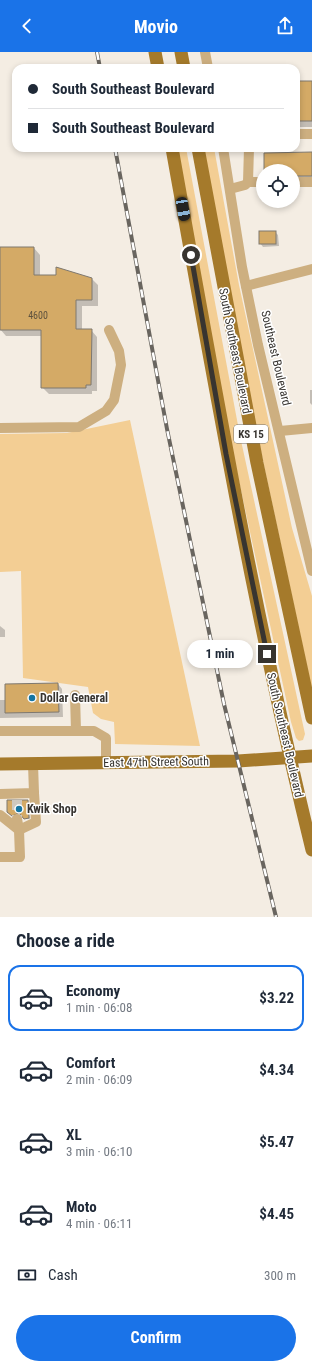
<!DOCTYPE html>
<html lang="en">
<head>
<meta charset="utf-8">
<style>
  :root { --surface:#fff; --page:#f6f6f7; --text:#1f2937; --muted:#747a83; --line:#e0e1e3; --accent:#1a73e8 }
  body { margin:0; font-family:"Roboto Condensed",sans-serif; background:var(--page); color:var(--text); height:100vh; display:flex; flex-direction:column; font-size:15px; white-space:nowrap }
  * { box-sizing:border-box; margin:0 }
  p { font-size:13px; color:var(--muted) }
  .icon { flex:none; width:22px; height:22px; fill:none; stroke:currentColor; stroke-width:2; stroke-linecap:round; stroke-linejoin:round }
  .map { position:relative; height:865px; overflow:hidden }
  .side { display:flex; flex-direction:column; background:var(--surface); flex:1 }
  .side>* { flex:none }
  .banner { position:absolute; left:12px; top:12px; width:288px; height:88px; border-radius:12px; box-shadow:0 2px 6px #0003; display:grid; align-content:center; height:88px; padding:0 16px; background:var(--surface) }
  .controls { position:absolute; left:256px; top:112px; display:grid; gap:8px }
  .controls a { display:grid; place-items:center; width:44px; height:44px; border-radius:50%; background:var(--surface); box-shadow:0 2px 6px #0003; font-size:20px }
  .end { position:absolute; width:18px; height:18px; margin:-9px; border:5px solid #373430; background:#fff; box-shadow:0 0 0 2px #fff }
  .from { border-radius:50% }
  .bubble { position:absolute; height:28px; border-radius:14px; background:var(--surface); box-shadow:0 2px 6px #0003; font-size:13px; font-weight:700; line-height:28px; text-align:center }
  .car { position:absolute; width:12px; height:24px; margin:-12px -6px; border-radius:5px; box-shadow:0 0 3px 1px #0007; background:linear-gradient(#222 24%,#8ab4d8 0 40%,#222 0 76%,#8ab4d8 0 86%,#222 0) }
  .banner b { display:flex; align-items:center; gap:14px; height:38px; font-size:15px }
  .banner b+b { border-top:1px solid var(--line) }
  .banner i { width:10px; height:10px; background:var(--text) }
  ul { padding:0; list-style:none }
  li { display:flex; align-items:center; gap:12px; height:66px; margin:0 8px 6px; padding:0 8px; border:2px solid transparent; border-radius:12px }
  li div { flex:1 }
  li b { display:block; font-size:15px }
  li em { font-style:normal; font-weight:700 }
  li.selected { border-color:var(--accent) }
  li>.icon { width:36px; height:36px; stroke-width:1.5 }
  h2 { padding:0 16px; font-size:18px; line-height:48px }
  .pay { display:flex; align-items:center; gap:10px; height:44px; padding:0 16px; font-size:15px }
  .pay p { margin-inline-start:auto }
  .button { display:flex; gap:8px; margin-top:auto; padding:8px 16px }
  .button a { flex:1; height:46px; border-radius:24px; background:var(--accent); color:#fff; font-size:16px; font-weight:700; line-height:46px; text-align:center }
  header { display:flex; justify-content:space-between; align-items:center; height:52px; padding:0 16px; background:var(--accent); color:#fff; font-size:18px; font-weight:700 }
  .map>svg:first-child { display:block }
</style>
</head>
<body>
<header><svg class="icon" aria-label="back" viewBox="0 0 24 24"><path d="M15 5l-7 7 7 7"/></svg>Movio<svg class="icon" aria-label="share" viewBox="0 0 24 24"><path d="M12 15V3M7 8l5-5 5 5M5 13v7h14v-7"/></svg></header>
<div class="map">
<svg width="312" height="865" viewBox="0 0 312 865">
  <rect width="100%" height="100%" fill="#f4ede3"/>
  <!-- green -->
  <g fill="#f3ce94">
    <path d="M 177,96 L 186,96 L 240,384 L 305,682 L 303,688 L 299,689 L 296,686 L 291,670 L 233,401 Z"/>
    <path d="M 204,96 L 214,96 L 239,233 L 292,476 L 312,544 L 312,638 L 250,348 Z"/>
    <path d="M 130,368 L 200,694 L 115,692 L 114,670 L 101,667 L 93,661 L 88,635 L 23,626 L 21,519 L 0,520 L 0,382 L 67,381 Z"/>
  </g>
  <!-- shadow -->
  <g fill="#0003">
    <rect x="296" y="30" width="16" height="45"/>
    <path d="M 312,101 L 312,129 L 293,133 L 293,119 L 265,119 Z"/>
    <path d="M 275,180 L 278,183 L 279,194 L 263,195 L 260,191 Z"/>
    <path d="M 0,196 L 34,196 L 40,203 L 40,224 L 92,227 L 98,233 L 98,254 L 82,254 L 82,278 L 91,278 L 97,285 L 97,339 L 92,339 L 92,342 L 49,342 L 42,335 L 42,284 L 6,284 L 0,277 Z"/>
    <path d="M 310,338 L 312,338 L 312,353 L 310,351 Z"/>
    <path d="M 0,574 L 5,578 L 5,585 L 0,585 Z"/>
    <path d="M 58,632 L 62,637 L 63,665 L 0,666 L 0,648 L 6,648 Z"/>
    <path d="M 28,749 L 30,767 L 26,767 L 21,762 L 14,764 L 8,760 Z"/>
  </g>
  <!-- building -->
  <g fill="#d4aa66" stroke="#7e786f">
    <rect x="296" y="29" width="16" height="40"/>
    <path d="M 312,100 L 312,124 L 293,124 L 293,119 L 264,119 L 264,101 Z"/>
    <rect x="259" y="179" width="17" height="13"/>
    <path d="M 0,195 L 34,195 L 34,223 L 56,223 L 56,215 L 92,226 L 92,248 L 76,248 L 76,277 L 92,277 L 91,333 L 86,333 L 86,336 L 41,336 L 41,278 L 0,278 Z"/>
    <path d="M 58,631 L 59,660 L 5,661 L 5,632 Z"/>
    <path d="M 7,748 L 28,748 L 29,766 L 24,767 L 19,761 L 12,764 L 7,760 Z"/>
  </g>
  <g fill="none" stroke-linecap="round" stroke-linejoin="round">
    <!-- minor-tunnel -->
    <path stroke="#cec8bf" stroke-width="10" stroke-dasharray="10 5" stroke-linecap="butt" d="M 17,748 L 17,767"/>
    <!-- minor -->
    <g stroke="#cdaf80" stroke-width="10">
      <path d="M 205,0 L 208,16"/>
      <path d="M 296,82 L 312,82"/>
      <path d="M 223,96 L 242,215 L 258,293 L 312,519"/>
      <path d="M 248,130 L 263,130"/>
      <path d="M 293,130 L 312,130"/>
      <path d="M 230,137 L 245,133 L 248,130 L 249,96"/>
      <path d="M 246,234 L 312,217"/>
      <path d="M 0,376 L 79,375 L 106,359 L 114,348 L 121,313 L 119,299 L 109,278"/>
      <path d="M 280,379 L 312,376"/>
      <path d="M 75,643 L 76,679"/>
      <path d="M 0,679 L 94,679 L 106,686 L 106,711"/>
      <path d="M 0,742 L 34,741 L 33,712"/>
      <path d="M 0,763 L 19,778 L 20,805 L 0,805"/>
      <path d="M 17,767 L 19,778 L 36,770 L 34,741"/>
    </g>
    <!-- major -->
    <g stroke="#a57a2b" stroke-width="13">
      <path d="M 155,0 L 158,16"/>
      <path d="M 181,0 L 184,16"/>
      <path d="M 172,96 C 214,331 255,566 312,798"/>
      <path d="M 198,96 L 257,411 L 312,666"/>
      <path d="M 0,712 L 238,709 L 312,704"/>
    </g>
    <defs>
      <g id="rail">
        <path d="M 97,0 L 100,16"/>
        <path d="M 115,96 L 167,377 L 224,652 L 276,865"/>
      </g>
    </defs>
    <!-- rail casing -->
    <use href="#rail" stroke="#69655f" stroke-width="4"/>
    <!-- rail -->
    <use href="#rail" stroke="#fff" stroke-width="2.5" stroke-dasharray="8" stroke-linecap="butt"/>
  </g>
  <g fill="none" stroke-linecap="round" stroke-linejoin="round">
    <!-- route -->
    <path stroke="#373430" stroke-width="5" d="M 191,203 L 226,402 L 267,602"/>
  </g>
  <!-- markers -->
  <g fill="#1575a2" stroke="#fff" stroke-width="1.5">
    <circle cx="32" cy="646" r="4"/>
    <circle cx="19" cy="757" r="4"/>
  </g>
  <g text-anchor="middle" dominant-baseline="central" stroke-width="3" stroke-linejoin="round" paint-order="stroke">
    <!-- number labels -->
    <g font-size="10" fill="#5e523e">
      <text x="38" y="263">4600</text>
    </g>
    <!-- shield labels -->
    <rect fill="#fff" stroke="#73716e" stroke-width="1" x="234" y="373" width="34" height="18" rx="3"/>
    <g font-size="11" font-weight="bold" fill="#373430">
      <text x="251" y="382">KS 15</text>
    </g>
    <!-- street labels -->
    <g font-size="12" fill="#373430" stroke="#fff">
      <text transform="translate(235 299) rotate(79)">South Southeast Boulevard</text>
      <text transform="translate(276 306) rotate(77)">Southeast Boulevard</text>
      <text transform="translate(285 683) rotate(77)">South Southeast Boulevard</text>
      <text transform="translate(156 710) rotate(-1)">East 47th Street South</text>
    </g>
    <!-- poi labels -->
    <g font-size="12" font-weight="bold" fill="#373430" stroke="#fff" text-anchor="start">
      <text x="40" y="646">Dollar General</text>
      <text x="27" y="757">Kwik Shop</text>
    </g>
  </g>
</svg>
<div class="controls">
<a><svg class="icon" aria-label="locate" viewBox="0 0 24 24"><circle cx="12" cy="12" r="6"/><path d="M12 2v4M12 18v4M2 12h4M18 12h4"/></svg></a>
</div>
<i class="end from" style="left:191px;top:203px"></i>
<i class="end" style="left:267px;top:602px"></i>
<div class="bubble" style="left:187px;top:588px;width:66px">1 min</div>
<i class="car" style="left:183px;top:157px;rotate:170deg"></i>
<div class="banner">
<b><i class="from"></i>South Southeast Boulevard</b>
<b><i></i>South Southeast Boulevard</b>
</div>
</div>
<section class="side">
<h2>Choose a ride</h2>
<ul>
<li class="selected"><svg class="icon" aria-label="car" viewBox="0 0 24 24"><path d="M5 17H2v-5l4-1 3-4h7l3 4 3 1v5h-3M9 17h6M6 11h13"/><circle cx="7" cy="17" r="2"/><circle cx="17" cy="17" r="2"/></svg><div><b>Economy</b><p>1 min · 06:08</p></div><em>$3.22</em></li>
<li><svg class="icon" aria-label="car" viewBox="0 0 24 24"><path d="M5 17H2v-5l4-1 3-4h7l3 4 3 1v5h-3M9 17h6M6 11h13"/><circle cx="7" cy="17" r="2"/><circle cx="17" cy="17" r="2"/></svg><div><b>Comfort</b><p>2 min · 06:09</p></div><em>$4.34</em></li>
<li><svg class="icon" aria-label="car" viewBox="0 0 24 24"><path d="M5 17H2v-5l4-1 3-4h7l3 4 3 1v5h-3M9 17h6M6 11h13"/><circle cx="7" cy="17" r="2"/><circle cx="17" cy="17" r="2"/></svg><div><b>XL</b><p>3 min · 06:10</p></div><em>$5.47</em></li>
<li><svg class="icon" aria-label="car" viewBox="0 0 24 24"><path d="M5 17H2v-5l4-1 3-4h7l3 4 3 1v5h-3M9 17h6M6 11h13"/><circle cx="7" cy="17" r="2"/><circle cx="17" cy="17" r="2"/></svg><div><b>Moto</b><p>4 min · 06:11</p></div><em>$4.45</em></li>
</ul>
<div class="pay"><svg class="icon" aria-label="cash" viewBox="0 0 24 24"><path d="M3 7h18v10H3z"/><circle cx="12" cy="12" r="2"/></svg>Cash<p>300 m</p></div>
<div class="button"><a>Confirm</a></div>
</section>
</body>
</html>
